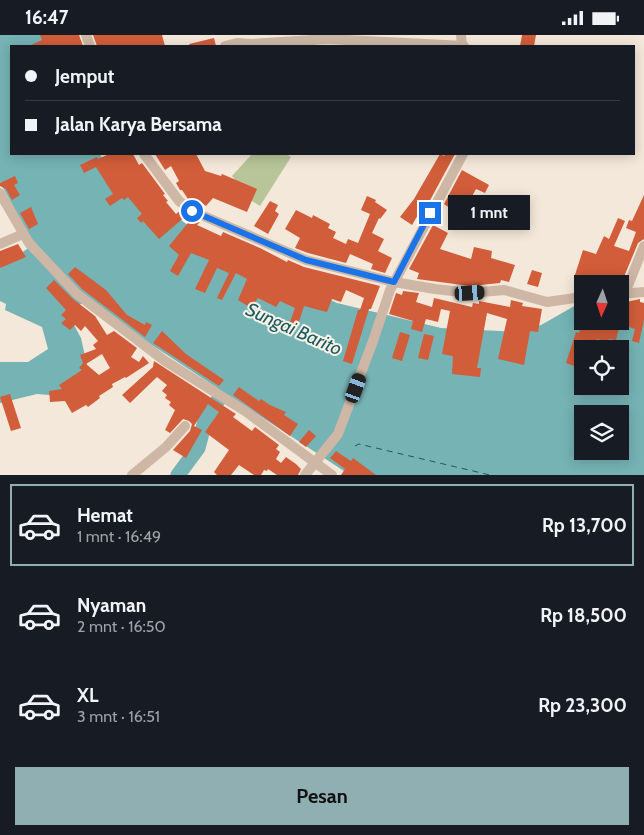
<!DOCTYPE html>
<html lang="id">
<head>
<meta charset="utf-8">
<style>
  :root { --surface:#171b24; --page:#20242c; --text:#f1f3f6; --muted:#9ea1a6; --line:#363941; --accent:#8fafb2 }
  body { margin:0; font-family:Cabin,sans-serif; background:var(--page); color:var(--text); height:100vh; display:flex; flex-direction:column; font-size:19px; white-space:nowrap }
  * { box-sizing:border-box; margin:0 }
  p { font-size:16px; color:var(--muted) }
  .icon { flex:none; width:28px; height:28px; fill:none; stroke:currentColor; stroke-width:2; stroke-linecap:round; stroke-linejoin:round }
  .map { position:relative; height:440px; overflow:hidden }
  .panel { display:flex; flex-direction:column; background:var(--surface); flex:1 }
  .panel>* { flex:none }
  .top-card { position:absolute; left:10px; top:10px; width:625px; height:110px; border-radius:0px; box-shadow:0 2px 12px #0003; display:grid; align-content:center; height:110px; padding:0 15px; background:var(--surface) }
  .needle { width:32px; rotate:183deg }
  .buttons { position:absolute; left:574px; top:240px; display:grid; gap:10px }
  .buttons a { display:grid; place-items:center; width:55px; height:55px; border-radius:0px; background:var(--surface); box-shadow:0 2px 12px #0003; font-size:25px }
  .end { position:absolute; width:22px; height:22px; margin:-11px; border:6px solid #1a73e8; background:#fff; box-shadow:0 0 0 2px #fff }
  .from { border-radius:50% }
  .bubble { position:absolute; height:35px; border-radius:0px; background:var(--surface); box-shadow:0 2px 12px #0003; font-size:16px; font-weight:700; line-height:35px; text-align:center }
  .car { position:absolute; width:15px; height:30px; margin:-15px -8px; border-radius:6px; box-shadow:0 0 4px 1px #0007; background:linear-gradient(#222 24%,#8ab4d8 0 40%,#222 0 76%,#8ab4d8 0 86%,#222 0) }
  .top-card b { display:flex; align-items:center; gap:18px; height:48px; font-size:19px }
  .top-card b+b { border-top:1px solid var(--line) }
  .top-card i { width:12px; height:12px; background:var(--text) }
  ul { padding:9px 0 0; list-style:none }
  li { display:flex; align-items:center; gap:15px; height:82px; margin:0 10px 8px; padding:0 5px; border:2px solid transparent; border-radius:0px }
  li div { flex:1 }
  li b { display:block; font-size:19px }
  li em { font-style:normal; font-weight:700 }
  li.selected { border-color:var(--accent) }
  li>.icon { width:45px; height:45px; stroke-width:1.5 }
  .action { display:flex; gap:10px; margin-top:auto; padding:10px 15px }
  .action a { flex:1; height:58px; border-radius:0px; background:var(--accent); color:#111; font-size:20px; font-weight:700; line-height:58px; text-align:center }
  .status { display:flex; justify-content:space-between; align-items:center; height:35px; padding:0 25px; background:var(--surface); direction:ltr }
  .status svg { height:14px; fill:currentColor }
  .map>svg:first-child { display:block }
</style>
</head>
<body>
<div class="status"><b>16:47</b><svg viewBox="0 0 49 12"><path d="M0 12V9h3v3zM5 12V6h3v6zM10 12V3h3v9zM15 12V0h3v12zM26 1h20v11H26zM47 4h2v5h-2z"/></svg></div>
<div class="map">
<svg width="644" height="440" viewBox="0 0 644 440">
  <rect width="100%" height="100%" fill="#f4e8da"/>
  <!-- green -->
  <path fill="#b7c599" d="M 252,119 L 286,119 L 291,122 L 260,171 L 252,166 L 232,141 Z"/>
  <!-- water -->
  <path fill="#76b3b4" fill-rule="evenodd" d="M 0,0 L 45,0 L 50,11 L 11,11 L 11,119 L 100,119 L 102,123 L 199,199 L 246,226 L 337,268 L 441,293 L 520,297 L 541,290 L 578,269 L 582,269 L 582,286 L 620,286 L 644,281 L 644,440 L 350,440 L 123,291 L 91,265 L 66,275 L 81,303 L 87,330 L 62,361 L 37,359 L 0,368 L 0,327 L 28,327 L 48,314 L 42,292 L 5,275 L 6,269 L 0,266 L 0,233 L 27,214 L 32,206 L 0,147 ZM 582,314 L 620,314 L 620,351 L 582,351 ZM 582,379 L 620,379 L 620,416 L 582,416 Z"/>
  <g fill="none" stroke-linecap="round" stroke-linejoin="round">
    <!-- river -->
    <path stroke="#76b3b4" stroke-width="15" d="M 178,440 L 198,413 L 205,386 L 229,348"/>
    <!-- ferry -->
    <path stroke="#185b5f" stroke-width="1" stroke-dasharray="6 5" stroke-linecap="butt" d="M 355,411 L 359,409 L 490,440"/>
  </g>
  <!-- building -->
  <g fill="#d25d3a" fill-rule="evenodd">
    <path d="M 40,0 L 79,0 L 83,11 L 29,11 L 42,5 Z"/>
    <path d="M 93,0 L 162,0 L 165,11 L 97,11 Z"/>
    <path d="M 522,0 L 536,0 L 534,11 L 520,11 Z"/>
    <path d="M 214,3 L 216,11 L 190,11 L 189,9 Z"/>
    <path d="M 109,119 L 133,119 L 139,130 L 142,128 L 165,159 L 163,160 L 168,166 L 166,167 L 176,179 L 180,176 L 187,180 L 159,204 L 143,186 L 141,188 L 137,183 L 142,179 L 128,162 L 124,165 L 122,163 L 110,171 L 105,164 L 113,159 L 96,132 L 84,138 L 80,130 L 97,122 L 98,124 Z"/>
    <path d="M 155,119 L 196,119 L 205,136 L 221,141 L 222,139 L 257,154 L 247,177 L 213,163 L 206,171 L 199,166 L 196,170 L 188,164 L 182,155 L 180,155 L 176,148 L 179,146 L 171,131 L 165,135 Z"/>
    <path d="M 440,119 L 444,121 L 445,119 L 455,119 L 428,169 L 425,168 L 412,190 L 400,182 L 414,164 Z"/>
    <path d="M 462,135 L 489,150 L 485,158 L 476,154 L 470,165 L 480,170 L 476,176 L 456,166 L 451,174 L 444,169 Z"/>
    <path d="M 15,141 L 18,148 L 14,150 L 20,160 L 12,165 L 6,154 L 0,151 L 0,148 Z"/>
    <path d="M 644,160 L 644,204 L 638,208 L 621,249 L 590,249 L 574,243 L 583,215 L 596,219 L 604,201 L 609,204 L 618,183 L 625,186 L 614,211 L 629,216 L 636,197 L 626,193 L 629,185 L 632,186 Z"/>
    <path d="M 367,161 L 376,165 L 375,167 L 387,175 L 380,184 L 379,183 L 372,198 L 384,204 L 378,216 L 392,223 L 385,238 L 371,234 L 373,229 L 350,219 L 346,228 L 308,218 L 295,213 L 300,203 L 285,194 L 296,175 L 312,183 L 313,180 L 330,189 L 328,193 L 336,197 L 333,203 L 346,209 L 348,204 L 358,208 L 370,179 L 361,175 Z"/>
    <path d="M 270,166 L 278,170 L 275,176 L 279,179 L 268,199 L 254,191 Z"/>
    <path d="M 31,172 L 38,189 L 29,194 L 20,178 Z"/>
    <path d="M 192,183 L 200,187 L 197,190 L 221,201 L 223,197 L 260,213 L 287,227 L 288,225 L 304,232 L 380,251 L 371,274 L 369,274 L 352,329 L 343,326 L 358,275 L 360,275 L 364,263 L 346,255 L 341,267 L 332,264 L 327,277 L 304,271 L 298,290 L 290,287 L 295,273 L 280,266 L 276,272 L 258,263 L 251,273 L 238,265 L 247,244 L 236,238 L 222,265 L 217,263 L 229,238 L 217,233 L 205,258 L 195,254 L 209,225 L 191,218 L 178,241 L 170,236 L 179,220 L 169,211 Z"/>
    <path d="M 433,190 L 448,198 L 440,214 L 471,224 L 474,212 L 492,216 L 491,223 L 515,230 L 509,247 L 501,245 L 500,248 L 470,251 L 417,244 L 419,238 L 409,234 Z"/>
    <path d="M 18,209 L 26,222 L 0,233 L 0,216 Z"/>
    <path d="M 75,232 L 106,255 L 127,280 L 145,290 L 146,287 L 152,290 L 145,302 L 82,254 L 68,239 Z"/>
    <path d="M 532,235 L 542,238 L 538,252 L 527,249 Z"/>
    <path d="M 54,245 L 73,264 L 95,281 L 107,300 L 114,296 L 137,313 L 131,322 L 139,327 L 143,321 L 149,328 L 126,343 L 125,342 L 112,349 L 113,352 L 99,361 L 100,363 L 88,372 L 86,370 L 72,378 L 65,366 L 50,367 L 49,356 L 62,354 L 59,350 L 82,335 L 79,333 L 83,328 L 80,320 L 96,314 L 93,310 L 98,306 L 85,291 L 81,296 L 75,290 L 70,295 L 61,288 L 66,284 L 61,280 L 66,275 L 46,253 ZM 102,319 L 110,333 L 99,340 L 86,329 Z"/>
    <path d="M 403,256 L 419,258 L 416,267 L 432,272 L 434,263 L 472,272 L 473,268 L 479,269 L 479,266 L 510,272 L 511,265 L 523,268 L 522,271 L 542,274 L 538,297 L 530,296 L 524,330 L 498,324 L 507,284 L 487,278 L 477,333 L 481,333 L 480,342 L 452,339 L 453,321 L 442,319 L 450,276 L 441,274 L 438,287 L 426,284 L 422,297 L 411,294 L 413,286 L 389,279 L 396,258 L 402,260 Z"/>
    <path d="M 640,264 L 640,267 L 644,268 L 644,285 L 639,308 L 632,306 L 635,294 L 620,289 L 616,305 L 609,304 L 608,307 L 597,304 L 595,314 L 582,314 L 577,332 L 566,328 L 576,297 L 579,298 L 583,286 L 620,286 L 620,266 L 626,267 Z"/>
    <path d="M 162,296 L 186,319 L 224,345 L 219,351 L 153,308 Z"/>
    <path d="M 400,297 L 410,300 L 402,326 L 392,323 Z"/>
    <path d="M 424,299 L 434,301 L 428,325 L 418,323 Z"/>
    <path d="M 154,326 L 236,379 L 233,382 L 252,396 L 255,392 L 279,410 L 276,414 L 280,417 L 276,424 L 281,428 L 286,422 L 296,429 L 301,434 L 298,440 L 277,440 L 268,434 L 267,436 L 264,435 L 261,440 L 254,440 L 239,430 L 231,440 L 217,440 L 214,437 L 229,415 L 205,397 L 219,377 L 208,369 L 194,391 L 202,395 L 186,423 L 173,415 L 190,396 L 192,389 L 189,386 L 183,384 L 170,398 L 165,395 L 175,375 L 169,370 L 171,367 L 165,363 L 167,360 L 162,356 L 167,350 L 157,342 L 130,368 L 122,360 L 153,332 Z"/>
    <path d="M 239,352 L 259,366 L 261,364 L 270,370 L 286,377 L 284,380 L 298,389 L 290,401 L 233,360 Z"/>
    <path d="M 10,359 L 21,393 L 11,396 L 0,362 Z"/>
    <path d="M 309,395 L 316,401 L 306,412 L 299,407 Z"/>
    <path d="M 336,416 L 351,426 L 353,423 L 376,440 L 341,440 L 345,434 L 330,423 Z"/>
  </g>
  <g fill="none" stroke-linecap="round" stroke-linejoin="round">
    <!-- minor -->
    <g stroke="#ceb7a5" stroke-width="10">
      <path d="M 86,0 L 90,11"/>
      <path d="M 461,0 L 462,11"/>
      <path d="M 225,11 L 237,8 L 251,9 L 328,4 L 464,11"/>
      <path d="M 144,119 L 179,166 L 192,176 L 306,225 L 394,247 L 435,254 L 470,258 L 504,255 L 547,267 L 582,262"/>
      <path d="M 0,158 L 29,208 L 77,259 L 165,326 L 245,376 L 332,440"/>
      <path d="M 0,209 L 23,199"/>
      <path d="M 625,258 L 644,211"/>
      <path d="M 621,259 L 644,257"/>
      <path d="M 132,440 L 166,412 L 185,391"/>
      <path d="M 305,440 L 338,399 L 373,306 L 390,255 L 463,119"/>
    </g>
  </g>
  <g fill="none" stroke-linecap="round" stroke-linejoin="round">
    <!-- route -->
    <path stroke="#1a73e8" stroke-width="6" d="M 192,176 L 306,225 L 394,247 L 430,178"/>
  </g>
  <g text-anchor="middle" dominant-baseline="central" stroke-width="4" stroke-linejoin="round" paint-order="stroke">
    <!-- water labels -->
    <g font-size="19" font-style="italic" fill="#185b5f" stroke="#fbf2e7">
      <text transform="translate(294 294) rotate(24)">Sungai Barito</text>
    </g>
  </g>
</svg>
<div class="buttons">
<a><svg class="needle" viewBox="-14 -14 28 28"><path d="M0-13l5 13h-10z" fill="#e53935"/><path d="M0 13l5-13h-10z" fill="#9ea1a6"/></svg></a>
<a><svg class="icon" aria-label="locate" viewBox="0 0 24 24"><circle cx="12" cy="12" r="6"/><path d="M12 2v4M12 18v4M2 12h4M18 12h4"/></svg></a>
<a><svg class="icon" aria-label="layers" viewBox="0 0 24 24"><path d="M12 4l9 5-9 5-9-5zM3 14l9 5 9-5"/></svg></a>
</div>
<i class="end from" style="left:192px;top:176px"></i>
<i class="end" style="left:430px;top:178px"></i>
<div class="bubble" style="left:448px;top:160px;width:82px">1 mnt</div>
<i class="car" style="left:470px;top:258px;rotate:87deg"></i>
<i class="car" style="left:356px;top:353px;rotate:20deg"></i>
<div class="top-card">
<b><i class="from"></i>Jemput</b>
<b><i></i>Jalan Karya Bersama</b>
</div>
</div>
<section class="panel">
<ul>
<li class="selected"><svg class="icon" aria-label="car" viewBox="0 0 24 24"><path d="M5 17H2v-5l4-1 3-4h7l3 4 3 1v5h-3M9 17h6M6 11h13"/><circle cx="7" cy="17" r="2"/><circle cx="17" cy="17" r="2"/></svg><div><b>Hemat</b><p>1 mnt · 16:49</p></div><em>Rp 13,700</em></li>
<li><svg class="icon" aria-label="car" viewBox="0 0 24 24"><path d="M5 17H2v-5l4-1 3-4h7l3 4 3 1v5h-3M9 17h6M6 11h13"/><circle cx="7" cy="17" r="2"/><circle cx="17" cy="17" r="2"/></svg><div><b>Nyaman</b><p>2 mnt · 16:50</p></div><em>Rp 18,500</em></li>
<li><svg class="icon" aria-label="car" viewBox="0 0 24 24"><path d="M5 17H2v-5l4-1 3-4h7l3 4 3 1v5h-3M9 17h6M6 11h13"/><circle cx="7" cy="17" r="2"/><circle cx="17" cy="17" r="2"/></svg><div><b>XL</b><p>3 mnt · 16:51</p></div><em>Rp 23,300</em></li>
</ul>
<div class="action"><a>Pesan</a></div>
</section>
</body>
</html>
